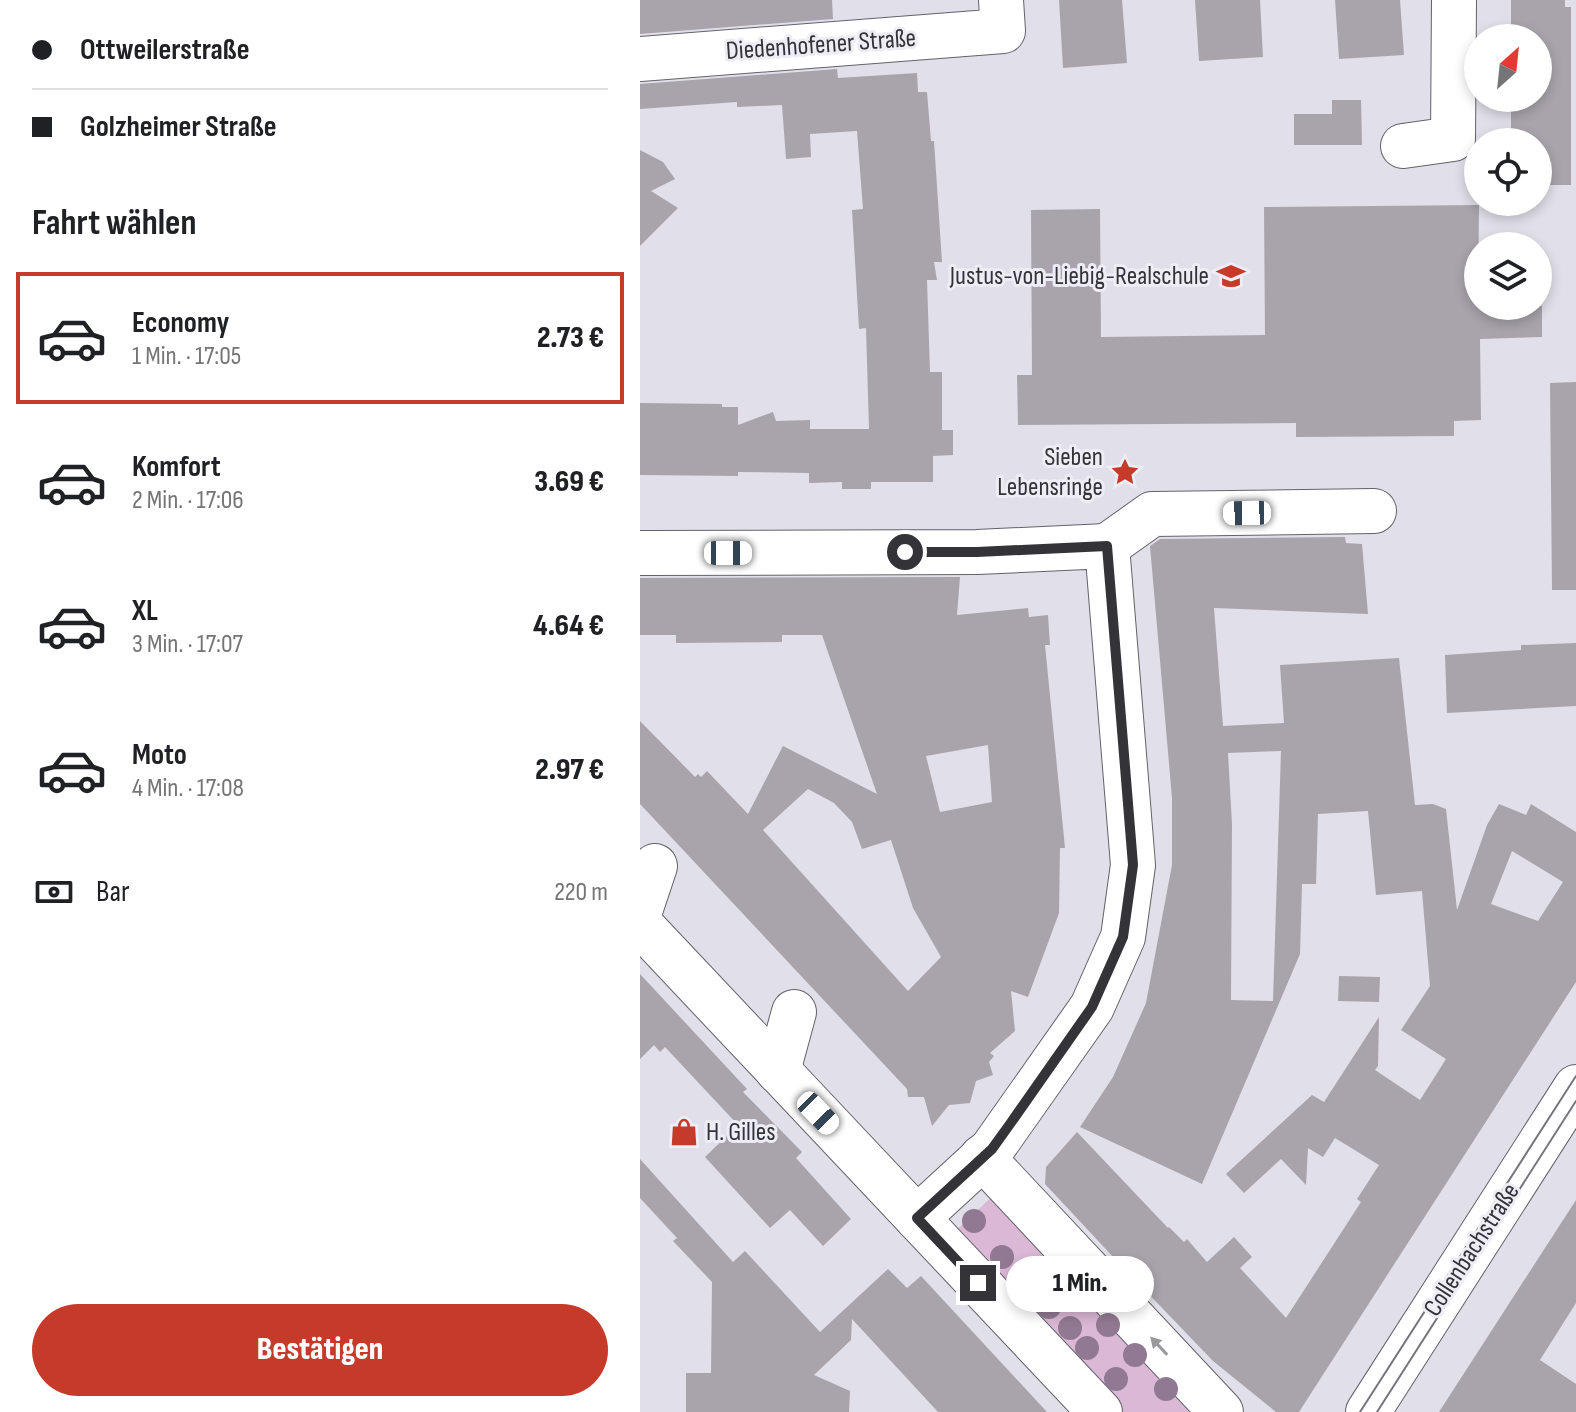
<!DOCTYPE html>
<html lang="de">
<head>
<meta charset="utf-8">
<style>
  :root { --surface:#fff; --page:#f6f6f6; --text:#202124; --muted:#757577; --line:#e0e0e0; --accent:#c63a2a }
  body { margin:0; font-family:"Sofia Sans Condensed",sans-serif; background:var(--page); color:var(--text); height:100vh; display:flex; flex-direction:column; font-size:30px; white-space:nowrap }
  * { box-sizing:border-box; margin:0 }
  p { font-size:26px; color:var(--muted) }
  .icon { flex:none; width:44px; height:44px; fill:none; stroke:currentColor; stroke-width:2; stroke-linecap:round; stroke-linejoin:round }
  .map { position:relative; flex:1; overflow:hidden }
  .sheet { display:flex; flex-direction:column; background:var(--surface); width:640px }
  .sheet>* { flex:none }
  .hud { display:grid; align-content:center; height:176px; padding:0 32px; background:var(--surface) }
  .needle { width:52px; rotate:27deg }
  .controls { position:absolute; left:824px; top:24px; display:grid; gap:16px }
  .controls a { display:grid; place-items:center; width:88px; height:88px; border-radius:50%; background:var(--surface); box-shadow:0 4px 12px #0003; font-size:40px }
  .end { position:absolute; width:36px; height:36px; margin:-18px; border:10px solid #343337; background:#fff; box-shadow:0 0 0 4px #fff }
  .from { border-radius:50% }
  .bubble { position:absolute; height:56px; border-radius:28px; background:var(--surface); box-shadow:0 4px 12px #0003; font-size:26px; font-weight:800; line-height:56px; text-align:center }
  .car { position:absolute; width:24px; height:48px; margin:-24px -12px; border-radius:10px; box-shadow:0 0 6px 2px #0007; background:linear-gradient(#fff 24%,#345 0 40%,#fff 0 76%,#345 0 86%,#fff 0) }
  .hud b { display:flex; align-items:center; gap:28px; height:76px; font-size:30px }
  .hud b+b { border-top:2px solid var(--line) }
  .hud i { width:20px; height:20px; background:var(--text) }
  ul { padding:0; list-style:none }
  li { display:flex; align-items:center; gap:24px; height:132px; margin:0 16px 12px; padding:0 16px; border:4px solid transparent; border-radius:0px }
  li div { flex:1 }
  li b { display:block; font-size:30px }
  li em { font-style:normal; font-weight:800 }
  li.active { border-color:var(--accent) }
  li>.icon { width:72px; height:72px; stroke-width:1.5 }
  h2 { padding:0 32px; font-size:36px; line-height:96px }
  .pay { display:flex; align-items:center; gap:20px; height:88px; padding:0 32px; font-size:30px }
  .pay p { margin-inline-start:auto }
  .action { display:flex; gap:16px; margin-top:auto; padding:16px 32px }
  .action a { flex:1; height:92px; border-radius:48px; background:var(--accent); color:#fff; font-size:32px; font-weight:800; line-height:92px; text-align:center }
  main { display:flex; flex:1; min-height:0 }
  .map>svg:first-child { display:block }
</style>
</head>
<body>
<main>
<section class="sheet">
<div class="hud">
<b><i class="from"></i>Ottweilerstraße</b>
<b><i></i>Golzheimer Straße</b>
</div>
<h2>Fahrt wählen</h2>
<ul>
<li class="active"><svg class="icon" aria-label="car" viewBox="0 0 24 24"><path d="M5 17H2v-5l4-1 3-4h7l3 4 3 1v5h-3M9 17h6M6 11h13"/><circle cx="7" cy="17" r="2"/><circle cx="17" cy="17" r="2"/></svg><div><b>Economy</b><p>1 Min. · 17:05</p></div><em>2.73 €</em></li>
<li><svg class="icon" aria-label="car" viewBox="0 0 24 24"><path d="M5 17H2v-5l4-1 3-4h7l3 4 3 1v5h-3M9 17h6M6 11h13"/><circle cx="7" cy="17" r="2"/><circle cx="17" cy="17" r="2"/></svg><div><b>Komfort</b><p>2 Min. · 17:06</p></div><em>3.69 €</em></li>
<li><svg class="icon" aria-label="car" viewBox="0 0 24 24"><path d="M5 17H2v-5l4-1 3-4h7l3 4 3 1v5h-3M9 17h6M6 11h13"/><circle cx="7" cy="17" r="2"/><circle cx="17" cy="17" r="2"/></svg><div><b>XL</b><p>3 Min. · 17:07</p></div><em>4.64 €</em></li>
<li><svg class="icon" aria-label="car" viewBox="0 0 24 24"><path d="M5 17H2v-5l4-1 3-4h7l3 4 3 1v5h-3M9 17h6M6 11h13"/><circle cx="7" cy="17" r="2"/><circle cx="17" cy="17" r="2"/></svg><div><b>Moto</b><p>4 Min. · 17:08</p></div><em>2.97 €</em></li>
</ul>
<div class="pay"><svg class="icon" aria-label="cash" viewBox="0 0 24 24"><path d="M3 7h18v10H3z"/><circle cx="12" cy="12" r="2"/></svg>Bar<p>220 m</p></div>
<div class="action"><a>Bestätigen</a></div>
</section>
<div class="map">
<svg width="936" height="1412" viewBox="0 0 936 1412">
  <rect width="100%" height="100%" fill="#e1dfe9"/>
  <!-- green -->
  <path fill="#dbb8d5" d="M 357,1192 L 563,1412 L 475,1412 L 310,1236 Z"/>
  <!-- building -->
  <g fill="#a9a4ac" fill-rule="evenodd">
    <path d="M 0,0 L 192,0 L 193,19 L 0,34 Z"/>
    <path d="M 419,0 L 482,0 L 487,63 L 423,68 Z"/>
    <path d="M 555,0 L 620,0 L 623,57 L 559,61 Z"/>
    <path d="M 695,0 L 760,0 L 764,55 L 699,59 Z"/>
    <path d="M 871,0 L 925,0 L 925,7 L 931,7 L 931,185 L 898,185 L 898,142 L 871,142 L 871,98 L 898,98 L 898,38 L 871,38 Z"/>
    <path d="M 197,69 L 198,78 L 277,73 L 278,92 L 287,92 L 291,141 L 294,141 L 302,262 L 294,262 L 297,280 L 287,280 L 290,372 L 302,372 L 302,430 L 313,430 L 313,455 L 293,456 L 293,482 L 231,482 L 231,489 L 202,489 L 202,482 L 169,483 L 169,473 L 98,472 L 98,476 L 0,475 L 0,403 L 82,404 L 82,407 L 98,407 L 98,425 L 133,412 L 136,421 L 170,420 L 170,429 L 229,429 L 226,328 L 219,329 L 212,210 L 223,209 L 217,131 L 170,134 L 171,157 L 146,159 L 142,105 L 97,107 L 97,102 L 0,109 L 0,84 Z"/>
    <path d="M 692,100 L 721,100 L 722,145 L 654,145 L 654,114 L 692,114 Z"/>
    <path d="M 0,150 L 23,162 L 35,179 L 11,191 L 38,208 L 0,246 Z"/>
    <path d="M 839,205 L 838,306 L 902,306 L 902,337 L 840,339 L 841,420 L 814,421 L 814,436 L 656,437 L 656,423 L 378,425 L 377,375 L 392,375 L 391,210 L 460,209 L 461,337 L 625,335 L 624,207 Z"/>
    <path d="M 936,382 L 936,590 L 912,590 L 910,383 Z"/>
    <path d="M 705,537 L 706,543 L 722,544 L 728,614 L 574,608 L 583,726 L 644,723 L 640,665 L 759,658 L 775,805 L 793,804 L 806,809 L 817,910 L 847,825 L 859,804 L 886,815 L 891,804 L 936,832 L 936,982 L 659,1412 L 636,1412 L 573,1361 L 476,1260 L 405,1184 L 406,1167 L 437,1132 L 528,1228 L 529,1227 L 544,1242 L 547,1239 L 567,1262 L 594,1237 L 612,1257 L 600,1268 L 646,1318 L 721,1202 L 717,1199 L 739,1165 L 695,1138 L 683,1157 L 668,1148 L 666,1185 L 641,1159 L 604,1193 L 586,1174 L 672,1095 L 684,1102 L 739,1017 L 738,1066 L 735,1070 L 780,1100 L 806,1059 L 761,1030 L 790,986 L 782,891 L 736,895 L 728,811 L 678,814 L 676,884 L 662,884 L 660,954 L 562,1184 L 440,1127 L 473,1077 L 506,1003 L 532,865 L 532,798 L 510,546 L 520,539 ZM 641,751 L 633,1001 L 591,1000 L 592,824 L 588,753 ZM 872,851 L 923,882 L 898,921 L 851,904 Z"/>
    <path d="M 320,577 L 317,615 L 388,608 L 389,617 L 408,615 L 410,645 L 405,645 L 425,848 L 420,848 L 419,913 L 388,997 L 371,991 L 375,1031 L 350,1053 L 354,1056 L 349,1062 L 353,1075 L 336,1081 L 330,1103 L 309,1105 L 292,1126 L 284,1097 L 268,1097 L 267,1089 L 0,804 L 0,721 L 55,777 L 58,774 L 61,777 L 67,771 L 108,814 L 143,746 L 237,794 L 182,635 L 142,635 L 142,642 L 36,643 L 36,635 L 0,635 L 0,578 ZM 348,745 L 352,802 L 300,812 L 286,756 ZM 168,789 L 194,803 L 212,822 L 222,849 L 251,840 L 273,908 L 301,957 L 268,991 L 123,830 Z"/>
    <path d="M 936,643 L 936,706 L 807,713 L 805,655 L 881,650 L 881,645 Z"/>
    <path d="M 0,974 L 107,1089 L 103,1092 L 162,1152 L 156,1158 L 211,1219 L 183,1246 L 150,1210 L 130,1228 L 65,1157 L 98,1125 L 25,1047 L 20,1052 L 14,1045 L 0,1059 Z"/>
    <path d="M 699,976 L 740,977 L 739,1002 L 698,1001 Z"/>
    <path d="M 0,1159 L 93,1262 L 105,1251 L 180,1332 L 248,1269 L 267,1288 L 281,1276 L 407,1412 L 298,1412 L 212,1319 L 211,1340 L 174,1375 L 210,1391 L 209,1412 L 46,1412 L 46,1373 L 71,1373 L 72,1282 L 33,1241 L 37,1238 L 0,1198 Z"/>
    <path d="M 936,1200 L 936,1303 L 900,1360 L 936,1384 L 936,1412 L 799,1412 Z"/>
  </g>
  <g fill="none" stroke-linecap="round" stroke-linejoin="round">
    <defs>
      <g id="minor">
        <path d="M 0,59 L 363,31 L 361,0"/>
        <path d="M 763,146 L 813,139 L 814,0"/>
        <path d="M 467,546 L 512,514 L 734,511"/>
        <path d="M 0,553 L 337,552 L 467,546 L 493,865 L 483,937 L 452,1007 L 352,1149 L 277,1218"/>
        <path d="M 0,911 L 15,866"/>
        <path d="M 0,924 L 460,1412"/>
        <path d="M 138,1071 L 154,1012"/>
        <path d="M 342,1157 L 581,1412"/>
        <path d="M 728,1412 L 936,1087"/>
      </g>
    </defs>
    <!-- minor casing -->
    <use href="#minor" stroke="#63626a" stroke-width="46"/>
    <!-- minor -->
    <use href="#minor" stroke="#fff" stroke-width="44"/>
    <!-- tram -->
    <g stroke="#76757b" stroke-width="2">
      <path d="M 720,1412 L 936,1076"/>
      <path d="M 737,1412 L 936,1101"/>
    </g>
  </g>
  <!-- trees -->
  <g fill="#927993">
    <circle cx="334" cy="1221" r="12"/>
    <circle cx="362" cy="1257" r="12"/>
    <circle cx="387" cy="1282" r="12"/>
    <circle cx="438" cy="1294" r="12"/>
    <circle cx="409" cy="1307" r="12"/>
    <circle cx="468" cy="1325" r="12"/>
    <circle cx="430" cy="1328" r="12"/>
    <circle cx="447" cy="1348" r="12"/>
    <circle cx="495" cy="1355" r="12"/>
    <circle cx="476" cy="1379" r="12"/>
    <circle cx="526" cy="1389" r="12"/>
  </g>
  <!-- one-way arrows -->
  <defs><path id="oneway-solid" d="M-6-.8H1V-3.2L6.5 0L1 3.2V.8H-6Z" transform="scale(2)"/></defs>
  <use fill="#9a999b" href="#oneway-solid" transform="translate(519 1346) rotate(-133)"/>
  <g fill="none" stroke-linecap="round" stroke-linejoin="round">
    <!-- route -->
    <path stroke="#343337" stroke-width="10" d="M 265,552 L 337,552 L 467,546 L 493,865 L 483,937 L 452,1007 L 370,1124 L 352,1149 L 277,1218 L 338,1283"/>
  </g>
  <!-- icons -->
  <defs>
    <symbol id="school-bare" viewBox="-9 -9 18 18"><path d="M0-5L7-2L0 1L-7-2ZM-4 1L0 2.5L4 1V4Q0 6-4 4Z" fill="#c63a2a" stroke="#eeedf6" stroke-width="2.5" paint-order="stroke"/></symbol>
    <symbol id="sight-bare" viewBox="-9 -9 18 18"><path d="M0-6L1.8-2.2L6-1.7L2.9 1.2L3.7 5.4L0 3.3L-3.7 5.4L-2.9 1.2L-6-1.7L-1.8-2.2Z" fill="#c63a2a" stroke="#eeedf6" stroke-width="2.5" paint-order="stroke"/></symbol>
    <symbol id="shop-bare" viewBox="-9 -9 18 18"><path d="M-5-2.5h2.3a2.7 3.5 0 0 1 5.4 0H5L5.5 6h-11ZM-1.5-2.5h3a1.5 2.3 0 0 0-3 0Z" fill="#c63a2a" stroke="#eeedf6" stroke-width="2.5" paint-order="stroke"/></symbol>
  </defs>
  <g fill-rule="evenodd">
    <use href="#school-bare" x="571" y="256" width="40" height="40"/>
    <use href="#sight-bare" x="465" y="452" width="40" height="40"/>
    <use href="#shop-bare" x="24" y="1112" width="40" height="40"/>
  </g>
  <g text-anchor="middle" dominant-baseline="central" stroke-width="6" stroke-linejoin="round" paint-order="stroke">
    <!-- street labels -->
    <g font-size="26" fill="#343337" stroke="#eeedf6">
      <text transform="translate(181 45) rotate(-4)">Diedenhofener Straße</text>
      <text transform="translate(832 1250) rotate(-57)">Collenbachstraße</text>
    </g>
    <!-- poi labels -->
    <g font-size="26" fill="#343337" stroke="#eeedf6" text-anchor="end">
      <text x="569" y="276">Justus-von-Liebig-Realschule</text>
      <text x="463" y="457">Sieben<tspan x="463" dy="30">Lebensringe</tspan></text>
      <text x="66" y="1132" text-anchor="start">H. Gilles</text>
    </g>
  </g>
</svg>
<div class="controls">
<a><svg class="needle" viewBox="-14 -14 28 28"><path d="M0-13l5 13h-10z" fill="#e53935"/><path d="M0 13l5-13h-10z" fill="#757577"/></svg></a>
<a><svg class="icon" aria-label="locate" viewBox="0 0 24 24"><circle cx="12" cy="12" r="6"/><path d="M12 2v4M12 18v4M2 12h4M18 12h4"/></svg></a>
<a><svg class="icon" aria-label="layers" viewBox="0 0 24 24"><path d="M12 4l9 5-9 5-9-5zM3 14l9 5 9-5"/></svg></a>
</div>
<i class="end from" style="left:265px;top:552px"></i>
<i class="end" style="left:338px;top:1283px"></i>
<div class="bubble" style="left:366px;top:1256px;width:148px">1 Min.</div>
<i class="car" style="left:607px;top:513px;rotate:269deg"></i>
<i class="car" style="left:88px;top:553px;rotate:90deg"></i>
<i class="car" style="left:178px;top:1113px;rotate:136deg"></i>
</div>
</main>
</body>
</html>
